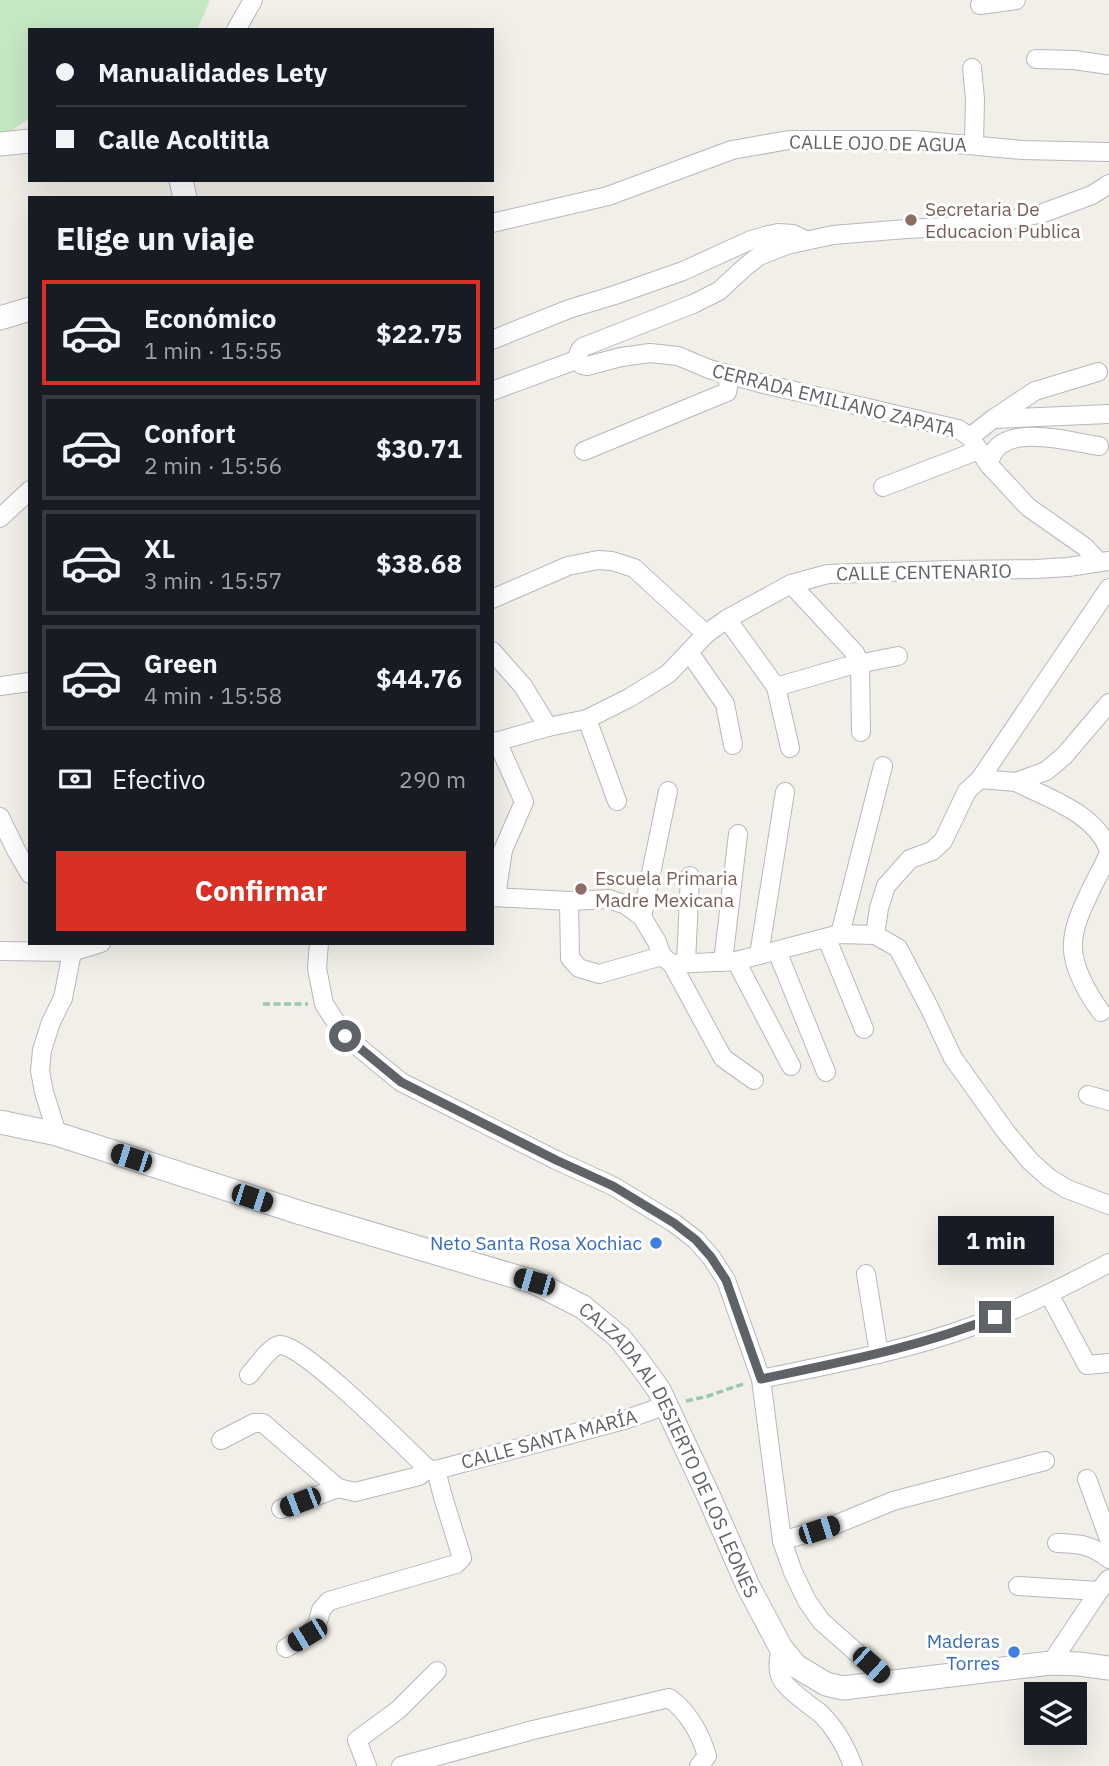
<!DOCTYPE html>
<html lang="es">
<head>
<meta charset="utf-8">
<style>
  :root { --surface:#171b24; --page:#20242c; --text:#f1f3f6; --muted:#9ea1a6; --line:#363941; --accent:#d93025 }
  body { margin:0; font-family:"IBM Plex Sans",sans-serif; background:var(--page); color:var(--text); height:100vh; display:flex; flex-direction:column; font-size:26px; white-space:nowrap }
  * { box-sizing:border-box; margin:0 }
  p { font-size:23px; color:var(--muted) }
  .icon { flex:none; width:38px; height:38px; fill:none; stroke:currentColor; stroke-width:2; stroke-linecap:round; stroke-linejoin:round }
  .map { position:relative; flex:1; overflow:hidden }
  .panel { position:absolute; left:28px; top:196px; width:466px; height:749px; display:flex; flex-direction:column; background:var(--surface); border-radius:0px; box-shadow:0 7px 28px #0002 }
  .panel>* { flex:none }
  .top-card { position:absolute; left:28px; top:28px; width:466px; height:154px; border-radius:0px; box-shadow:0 7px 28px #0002; display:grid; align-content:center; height:154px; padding:0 28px; background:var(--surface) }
  .controls { position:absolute; left:1024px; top:1682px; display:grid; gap:14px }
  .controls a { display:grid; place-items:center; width:63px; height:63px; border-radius:0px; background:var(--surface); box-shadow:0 7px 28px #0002; font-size:35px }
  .end { position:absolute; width:32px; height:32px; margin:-16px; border:9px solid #5f6368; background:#fff; box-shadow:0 0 0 4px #fff }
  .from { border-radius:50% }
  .bubble { position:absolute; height:49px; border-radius:0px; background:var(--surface); box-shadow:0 7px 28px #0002; font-size:23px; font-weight:800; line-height:49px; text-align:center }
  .car { position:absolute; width:21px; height:42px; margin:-21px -10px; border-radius:9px; box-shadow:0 0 5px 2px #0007; background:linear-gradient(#222 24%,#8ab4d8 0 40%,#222 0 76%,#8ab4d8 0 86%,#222 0) }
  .top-card b { display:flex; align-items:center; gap:24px; height:66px; font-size:26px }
  .top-card b+b { border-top:2px solid var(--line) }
  .top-card i { width:18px; height:18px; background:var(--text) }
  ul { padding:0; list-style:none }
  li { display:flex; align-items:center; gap:21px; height:105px; margin:0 14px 10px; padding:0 14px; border:4px solid var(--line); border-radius:0px }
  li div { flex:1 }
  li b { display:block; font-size:26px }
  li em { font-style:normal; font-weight:800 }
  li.selected { border-color:var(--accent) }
  li>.icon { width:63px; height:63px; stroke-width:1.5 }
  h2 { padding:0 28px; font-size:32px; line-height:84px }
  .pay { display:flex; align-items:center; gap:18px; height:77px; padding:0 28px; font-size:26px }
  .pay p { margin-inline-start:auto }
  .cta { display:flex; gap:14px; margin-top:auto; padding:14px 28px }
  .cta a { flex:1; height:80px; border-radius:0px; background:var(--accent); color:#fff; font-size:28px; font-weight:800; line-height:80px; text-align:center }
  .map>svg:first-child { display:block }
</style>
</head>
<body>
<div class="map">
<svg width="1109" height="1766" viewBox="0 0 1109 1766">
  <rect width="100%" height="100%" fill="#f1efe8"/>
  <!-- green -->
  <path fill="#c5e8c5" d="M 0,0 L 210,0 L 197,30 L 30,30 L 30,118 L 0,138 Z"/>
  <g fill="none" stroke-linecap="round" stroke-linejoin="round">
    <defs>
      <g id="minor">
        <path d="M 980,5 L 1016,0"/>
        <path d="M 236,30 L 253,0"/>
        <path d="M 1036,59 L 1074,60 L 1109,65"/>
        <path d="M 972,68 L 975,99 L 974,145"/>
        <path d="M 492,223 L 608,196 L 732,150 L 789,140 L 914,140 L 1022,150 L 1109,152"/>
        <path d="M 492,340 L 569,309 L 615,295 L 683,271 L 751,240 L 765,236 L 778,233 L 793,234 L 803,239"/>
        <path d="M 576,360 L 582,365 L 587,366 L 621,357 L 650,353 L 678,356 L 709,369 L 764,384 L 958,429 L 970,437 L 989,465 L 1028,507 L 1085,547 L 1098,561"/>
        <path d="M 492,391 L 576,360 L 580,350 L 583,347 L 693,304 L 719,291 L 745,267 L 759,256 L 787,245 L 833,235 L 906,229 L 969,226 L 1015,219 L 1043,213 L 1092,195 L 1109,184"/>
        <path d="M 993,419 L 1035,391 L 1098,372"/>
        <path d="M 970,437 L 993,419 L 1109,414"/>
        <path d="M 584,451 L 727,392 L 729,383 L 724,374"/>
        <path d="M 989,465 C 996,419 1069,442 1099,446"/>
        <path d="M 883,487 L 979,450"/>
        <path d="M 0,518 L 30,490"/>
        <path d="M 791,584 L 855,653 L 860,664 L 861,732"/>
        <path d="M 492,599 L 568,566 L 598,560 L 612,561 L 634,568 L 706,634"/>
        <path d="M 727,619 L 776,687 L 790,748"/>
        <path d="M 492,651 L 523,686 L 548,727"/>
        <path d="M 689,652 L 725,704 L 733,745"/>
        <path d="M 0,686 L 30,682"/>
        <path d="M 776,687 L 848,666 L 898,656"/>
        <path d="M 587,719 L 617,801"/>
        <path d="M 492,743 L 548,727 L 587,719 L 629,698 L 668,674 L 706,634 L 727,619 L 791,584 L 828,574 L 950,570 L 1035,569 L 1068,567 L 1109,561"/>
        <path d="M 980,779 L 1016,782 L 1046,771 L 1064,756 L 1109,703"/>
        <path d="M 1016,782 C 1049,799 1095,813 1109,850"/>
        <path d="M 0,817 L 16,850 L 30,874"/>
        <path d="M 496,896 L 503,850 L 524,802 L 497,741"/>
        <path d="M 492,897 L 569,901 L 609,899 L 626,905 L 642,917 L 657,942 L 662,956 L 672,964 L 736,961 L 840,934 L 875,935 L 898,948 L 929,1007 L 953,1058 L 1006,1132 L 1030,1161 L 1049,1178 L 1067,1189 L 1109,1205"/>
        <path d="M 569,901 L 570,958 L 579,968 L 599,974 L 662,956"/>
        <path d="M 642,917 L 668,791"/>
        <path d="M 840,934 L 883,766"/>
        <path d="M 875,935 L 879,908 L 886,886 L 910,859 L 932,851 L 943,841 L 967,791 L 980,779 L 1109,588"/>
        <path d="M 827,939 L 864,1029"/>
        <path d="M 319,943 L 317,968 L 324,1004 L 345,1036 L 401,1082 L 556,1160 L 613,1186 L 674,1223 L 696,1240 L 711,1257 L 726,1280 L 761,1379 L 782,1541 L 793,1572 L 807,1601 L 821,1621 L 891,1683"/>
        <path d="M 0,951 L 72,952 L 101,943"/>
        <path d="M 777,951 L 826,1072"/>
        <path d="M 759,955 L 785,792"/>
        <path d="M 736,961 L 791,1066"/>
        <path d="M 723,962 L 738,834"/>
        <path d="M 686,963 L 690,876"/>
        <path d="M 672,964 L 723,1058 L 754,1080"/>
        <path d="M 1101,1012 C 1088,994 1071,965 1073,942 C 1074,926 1081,910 1088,896 C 1094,881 1104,867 1109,852"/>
        <path d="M 1088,1095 L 1109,1101"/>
        <path d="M 57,1134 L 44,1092 L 40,1071 L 42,1050 L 51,1022 L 63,998 L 72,952 L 67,943"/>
        <path d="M 866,1274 L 879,1354"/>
        <path d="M 1049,1294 L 1087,1365 L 1109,1363"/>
        <path d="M 249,1375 C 256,1367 270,1347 279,1345 C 299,1340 408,1450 428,1469"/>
        <path d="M 761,1379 C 833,1364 905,1351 973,1326 C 1020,1309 1065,1286 1109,1263"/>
        <path d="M 221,1440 L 254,1423 L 263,1423 L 338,1488 L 355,1492 L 419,1476 L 428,1469 L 436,1470 L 624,1420 L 667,1405"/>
        <path d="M 1087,1479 L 1109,1539"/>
        <path d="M 281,1509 L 338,1488"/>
        <path d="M 782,1541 L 837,1524 L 893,1501 L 1045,1461"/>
        <path d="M 1057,1543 C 1079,1544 1091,1544 1109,1559"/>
        <path d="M 1018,1586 L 1099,1591"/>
        <path d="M 286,1648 L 307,1635 L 317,1625 L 321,1610 L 329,1601 L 456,1564 L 462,1558 L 443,1497 L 436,1470"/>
        <path d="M 781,1648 C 779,1657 777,1666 780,1676 C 785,1689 810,1705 821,1714 C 836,1729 846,1747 853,1766"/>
        <path d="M 1051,1663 L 1099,1591 L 1109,1579"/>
        <path d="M 367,1766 L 357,1740 L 398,1710 L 437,1671"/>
        <path d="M 401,1766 L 533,1730 L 669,1698 C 688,1711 701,1735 707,1756 L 699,1766"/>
      </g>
      <g id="tertiary">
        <path d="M 0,144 L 30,141"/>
        <path d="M 181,180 L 185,198"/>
        <path d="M 0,318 L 30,309"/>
        <path id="s1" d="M 0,1122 L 57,1134 L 301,1213 L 534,1282 L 583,1307 L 619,1337 L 638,1361 L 659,1390 L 709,1497 L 748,1586 L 781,1648 L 796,1666 L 826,1684 L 843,1688 L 1051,1663 L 1079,1664 L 1109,1668"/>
      </g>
    </defs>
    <!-- minor casing -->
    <use href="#minor" stroke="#b5b8bc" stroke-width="20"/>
    <!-- tertiary casing -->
    <use href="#tertiary" stroke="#b5b8bc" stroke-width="25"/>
    <!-- path -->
    <g stroke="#9cc7a9" stroke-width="3.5" stroke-dasharray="7 3.5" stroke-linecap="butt">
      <path d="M 263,1004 L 308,1004"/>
      <path d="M 686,1401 L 705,1397 L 746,1383"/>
    </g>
    <!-- minor -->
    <use href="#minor" stroke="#fff" stroke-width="18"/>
    <!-- tertiary -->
    <use href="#tertiary" stroke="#fff" stroke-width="23"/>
  </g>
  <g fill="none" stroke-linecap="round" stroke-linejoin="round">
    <!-- route -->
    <path stroke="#5f6368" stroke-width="9" d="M 345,1036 L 401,1082 L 556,1160 L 613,1186 L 674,1223 L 696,1240 L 711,1257 L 726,1280 L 761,1379 C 841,1362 920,1347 995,1317"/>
  </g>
  <!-- markers -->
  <g fill="#8d6e63" stroke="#fff" stroke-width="2.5">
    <circle cx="911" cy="220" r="7"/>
    <circle cx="581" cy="889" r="7"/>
  </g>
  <g fill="#3f7fe0" stroke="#fff" stroke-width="2.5">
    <circle cx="656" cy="1243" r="7"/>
    <circle cx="1014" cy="1652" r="7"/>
  </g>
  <g text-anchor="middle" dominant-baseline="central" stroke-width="6" stroke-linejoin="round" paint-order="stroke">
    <!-- street labels -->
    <g font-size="19" fill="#5f6368" stroke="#fff">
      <text transform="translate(878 143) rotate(1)">CALLE OJO DE AGUA</text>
      <text transform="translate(834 400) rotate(14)">CERRADA EMILIANO ZAPATA</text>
      <text transform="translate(924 572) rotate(-1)">CALLE CENTENARIO</text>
      <text transform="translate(549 1439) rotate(-15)">CALLE SANTA MARÍA</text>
      <text stroke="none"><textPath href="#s1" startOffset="782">CALZADA AL DESIERTO DE LOS LEONES</textPath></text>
    </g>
    <!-- education labels -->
    <g font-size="19" fill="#785e54" stroke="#fff" text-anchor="start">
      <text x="925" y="209">Secretaria De<tspan x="925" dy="22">Educacion Publica</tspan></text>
      <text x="595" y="878">Escuela Primaria<tspan x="595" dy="22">Madre Mexicana</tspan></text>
    </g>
    <!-- shop labels -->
    <g font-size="19" fill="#366cbe" stroke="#fff" text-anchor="end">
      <text x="642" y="1243">Neto Santa Rosa Xochiac</text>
      <text x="1000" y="1641">Maderas<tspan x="1000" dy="22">Torres</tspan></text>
    </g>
  </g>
</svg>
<div class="controls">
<a><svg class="icon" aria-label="layers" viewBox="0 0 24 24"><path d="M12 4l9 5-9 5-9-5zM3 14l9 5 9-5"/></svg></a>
</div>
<i class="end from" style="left:345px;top:1036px"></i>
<i class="end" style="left:995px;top:1317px"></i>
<div class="bubble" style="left:938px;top:1216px;width:116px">1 min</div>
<i class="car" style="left:131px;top:1158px;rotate:288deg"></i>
<i class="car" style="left:252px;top:1198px;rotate:108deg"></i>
<i class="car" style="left:534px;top:1282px;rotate:286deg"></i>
<i class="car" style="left:300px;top:1502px;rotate:249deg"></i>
<i class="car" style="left:819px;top:1530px;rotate:72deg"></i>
<i class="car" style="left:307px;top:1635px;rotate:239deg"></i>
<i class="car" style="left:871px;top:1665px;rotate:132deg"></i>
<div class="top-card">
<b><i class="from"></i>Manualidades Lety</b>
<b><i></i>Calle Acoltitla</b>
</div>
<section class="panel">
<h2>Elige un viaje</h2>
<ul>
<li class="selected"><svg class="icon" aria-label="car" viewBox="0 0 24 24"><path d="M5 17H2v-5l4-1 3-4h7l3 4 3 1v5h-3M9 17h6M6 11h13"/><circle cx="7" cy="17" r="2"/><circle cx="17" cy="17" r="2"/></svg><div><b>Económico</b><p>1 min · 15:55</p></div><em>$22.75</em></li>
<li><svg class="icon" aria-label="car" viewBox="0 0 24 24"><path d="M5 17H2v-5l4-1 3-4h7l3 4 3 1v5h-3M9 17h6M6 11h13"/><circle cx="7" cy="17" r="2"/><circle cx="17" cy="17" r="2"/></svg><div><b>Confort</b><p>2 min · 15:56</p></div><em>$30.71</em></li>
<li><svg class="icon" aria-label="car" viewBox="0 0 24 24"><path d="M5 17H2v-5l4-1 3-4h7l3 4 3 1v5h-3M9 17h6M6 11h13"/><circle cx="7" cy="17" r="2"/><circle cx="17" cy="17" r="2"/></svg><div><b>XL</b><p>3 min · 15:57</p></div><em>$38.68</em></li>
<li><svg class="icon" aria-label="car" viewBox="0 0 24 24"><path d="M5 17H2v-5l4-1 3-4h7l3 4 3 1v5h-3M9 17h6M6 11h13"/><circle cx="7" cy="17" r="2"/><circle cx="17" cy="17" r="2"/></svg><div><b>Green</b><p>4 min · 15:58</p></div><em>$44.76</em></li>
</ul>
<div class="pay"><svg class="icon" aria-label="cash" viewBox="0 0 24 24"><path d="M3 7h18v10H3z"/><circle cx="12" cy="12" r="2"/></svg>Efectivo<p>290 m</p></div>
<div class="cta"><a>Confirmar</a></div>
</section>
</div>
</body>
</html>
